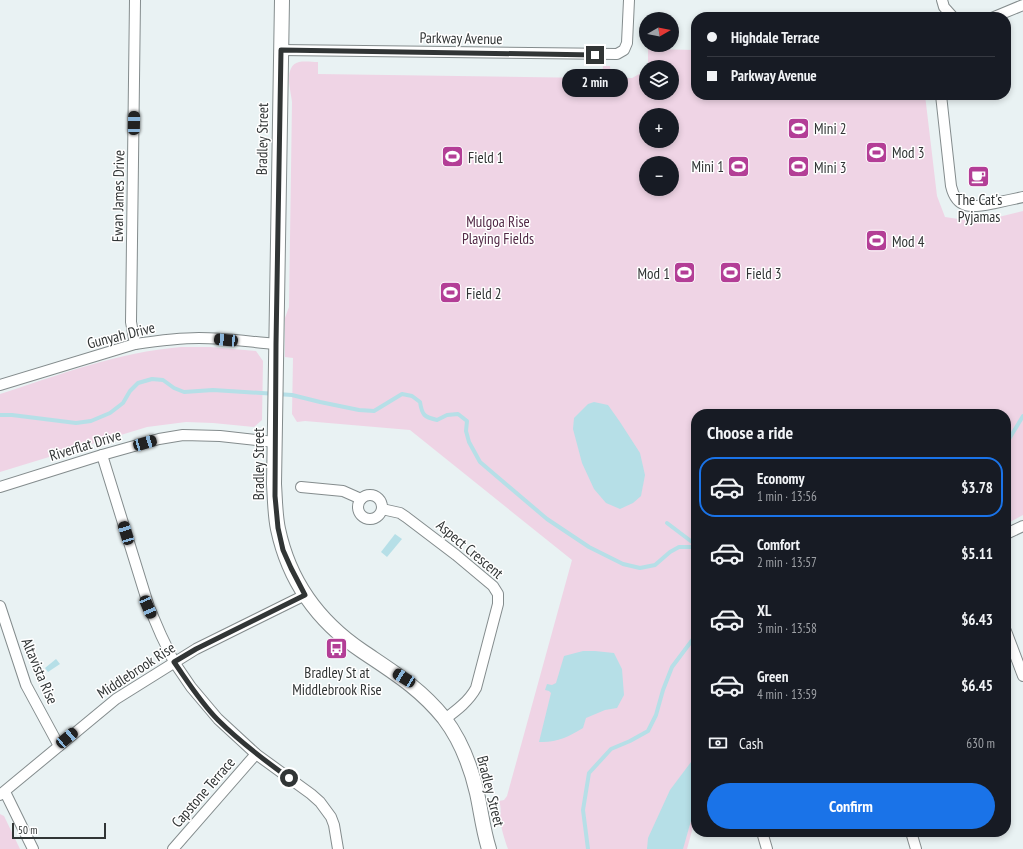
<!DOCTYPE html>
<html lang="en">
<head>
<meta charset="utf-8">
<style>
  :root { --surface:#171b24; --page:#20242c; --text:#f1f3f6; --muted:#9ea1a6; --line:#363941; --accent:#1a73e8 }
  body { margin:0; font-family:"PT Sans Narrow",sans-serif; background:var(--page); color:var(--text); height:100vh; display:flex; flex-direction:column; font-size:15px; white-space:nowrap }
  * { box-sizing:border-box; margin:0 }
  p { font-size:13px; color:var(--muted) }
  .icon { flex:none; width:22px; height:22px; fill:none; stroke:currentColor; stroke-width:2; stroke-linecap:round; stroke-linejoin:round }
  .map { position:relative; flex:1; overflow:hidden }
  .sheet { position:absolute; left:691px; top:409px; width:320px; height:428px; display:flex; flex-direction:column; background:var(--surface); border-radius:16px; box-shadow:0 2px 6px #0003 }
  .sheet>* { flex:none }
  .top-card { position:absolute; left:691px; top:12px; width:320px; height:88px; border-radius:16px; box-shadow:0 2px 6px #0003; display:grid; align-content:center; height:88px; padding:0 16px; background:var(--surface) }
  .needle { width:26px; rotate:81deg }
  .buttons { position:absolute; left:639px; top:12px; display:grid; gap:8px }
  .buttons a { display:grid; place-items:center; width:40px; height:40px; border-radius:50%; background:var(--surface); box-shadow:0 2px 6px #0003; font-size:20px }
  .scale { position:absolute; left:12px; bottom:10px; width:94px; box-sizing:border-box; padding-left:4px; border:2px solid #313535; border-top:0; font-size:11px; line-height:14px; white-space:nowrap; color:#313535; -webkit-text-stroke:3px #fff; paint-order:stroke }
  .end { position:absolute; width:18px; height:18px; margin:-9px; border:5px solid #313535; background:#fff; box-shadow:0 0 0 2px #fff }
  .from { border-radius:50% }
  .bubble { position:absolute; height:28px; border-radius:14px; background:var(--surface); box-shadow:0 2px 6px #0003; font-size:13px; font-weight:600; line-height:28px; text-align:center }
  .car { position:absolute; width:12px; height:24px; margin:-12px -6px; border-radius:5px; box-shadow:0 0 3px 1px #0007; background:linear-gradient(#222 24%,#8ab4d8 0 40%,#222 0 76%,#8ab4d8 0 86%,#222 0) }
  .top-card b { display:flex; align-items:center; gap:14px; height:38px; font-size:15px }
  .top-card b+b { border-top:1px solid var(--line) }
  .top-card i { width:10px; height:10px; background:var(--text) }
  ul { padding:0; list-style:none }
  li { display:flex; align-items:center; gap:12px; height:60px; margin:0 8px 6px; padding:0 8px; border:2px solid transparent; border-radius:16px }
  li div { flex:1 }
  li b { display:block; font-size:15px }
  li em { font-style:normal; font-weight:600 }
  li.selected { border-color:var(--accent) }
  li>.icon { width:36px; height:36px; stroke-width:1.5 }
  h2 { padding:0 16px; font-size:18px; line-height:48px }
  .pay { display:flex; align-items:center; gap:10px; height:44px; padding:0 16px; font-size:15px }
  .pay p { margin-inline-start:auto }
  .primary-button { display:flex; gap:8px; margin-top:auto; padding:8px 16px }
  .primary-button a { flex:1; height:46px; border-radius:24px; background:var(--accent); color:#fff; font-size:16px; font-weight:600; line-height:46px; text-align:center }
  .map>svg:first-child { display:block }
</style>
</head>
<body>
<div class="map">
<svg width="1023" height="849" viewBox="0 0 1023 849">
  <rect width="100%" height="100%" fill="#e9f2f3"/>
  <!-- green -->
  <g fill="#efd4e5" fill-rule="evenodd">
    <path d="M 648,49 L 696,50 L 696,95 L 925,95 L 937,196 L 945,217 L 978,222 L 1023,211 L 1023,515 L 1006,524 L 1006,414 L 696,414 L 696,816 L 687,849 L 508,849 C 505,841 500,825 500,817 C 501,811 501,807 499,801 L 504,800 L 507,796 L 572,560 L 410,430 L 305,421 L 297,422 L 292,414 L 293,358 L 285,357 L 285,318 L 289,307 L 292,102 C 291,91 283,66 299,62 C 305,61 312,62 318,62 L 318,74 L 593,78 L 602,78 L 603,66 L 610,66 L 611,78 L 632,78 L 643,72 L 644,67 L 646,68 L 646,93 L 672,93 L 672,67 L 648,67 ZM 646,115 L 672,115 L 672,141 L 646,141 ZM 646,163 L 672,163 L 672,189 L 646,189 Z"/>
    <path d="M 181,347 L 210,347 L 256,351 L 263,361 L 262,420 L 254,427 L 213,423 L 186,422 L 147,427 L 0,472 L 0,394 C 59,375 119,352 181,347 Z"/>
    <path d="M 0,814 L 4,816 L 20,849 L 0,849 Z"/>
  </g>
  <!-- water -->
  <g fill="#b6dfe7">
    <path d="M 594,402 L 608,405 L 620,422 L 640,453 L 645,475 L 641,496 L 633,503 L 620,509 L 606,503 L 594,489 L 582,463 L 573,429 L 574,418 L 588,404 Z"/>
    <path d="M 395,534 L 402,539 L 387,557 L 381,552 Z"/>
    <path d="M 583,651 L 595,651 L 614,653 L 622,669 L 624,695 L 617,708 L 605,710 L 586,718 L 583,728 C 568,737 556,743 539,742 L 551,693 L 549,691 L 545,690 L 547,684 L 552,685 L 556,683 L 564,656 Z"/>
    <path d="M 56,659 L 60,664 L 48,672 L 45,668 Z"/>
    <path d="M 691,762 L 696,763 L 696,803 L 683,849 L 647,849 L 648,838 L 670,790 Z"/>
  </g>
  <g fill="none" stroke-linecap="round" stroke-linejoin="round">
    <!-- stream -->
    <g stroke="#b6dfe7" stroke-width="4">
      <path d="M 0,415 L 12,415 L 76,423 L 91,421 L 110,413 L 123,403 L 130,391 L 138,383 L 152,379 L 163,380 L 174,388 L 184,392 L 213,390 L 292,395 L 320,402 L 359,410 L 374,411 L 402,394 L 412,396 L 420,402 C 422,415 424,417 437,420 L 447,415 L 458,414 L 467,421 L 466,431 L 469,442 L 480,462 L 547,519 L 589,547 L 623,564 L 640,568 L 655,565 L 670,552 L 679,547 L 696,547"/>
      <path d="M 1006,444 L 1023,416"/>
      <path d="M 667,523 L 696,545"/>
      <path d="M 588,849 L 583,810 L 589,773 L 611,749 L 630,741 L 648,731 L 656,715 L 663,690 L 672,667 L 696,635"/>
    </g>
    <defs>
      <g id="street">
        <path d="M 942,0 L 944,7 L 953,17"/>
        <path d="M 994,17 L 1023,5"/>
        <path d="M 281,50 L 617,54 L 624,50 L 627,43 L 629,0"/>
        <path d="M 941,95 L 951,186 C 957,212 975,207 995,203 C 1004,201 1014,199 1023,197"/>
        <path d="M 135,344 L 131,322 L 135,0"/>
        <path d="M 0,385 L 135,344 C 156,341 178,338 199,338 C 225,338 251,342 276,344"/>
        <path d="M 102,455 L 149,607 L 161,635 L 174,662 L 191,687 L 218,719 L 256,754 L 311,794 L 320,802 L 331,817 L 334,825 L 338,849"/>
        <path d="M 0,487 L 102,455 L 159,439 L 183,435 L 220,436 L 275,442"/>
        <path d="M 301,487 L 343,491 L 361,499"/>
        <circle cx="370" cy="507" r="12"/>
        <path d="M 382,509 L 400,513 L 406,517 L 456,555 L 493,586 L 498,594 L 498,604 L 476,688 C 469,701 457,710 445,719"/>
        <path d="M 1006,534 L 1023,526"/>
        <path d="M 0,606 L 26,685 L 59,746"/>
        <path d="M 1006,631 L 1023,676"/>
        <path d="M 5,792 L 33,849"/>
        <path d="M 0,795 L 116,699 L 196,649 L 305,595"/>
        <path d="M 762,832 L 767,849"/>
        <path d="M 911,832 L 916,849"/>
        <path d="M 173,849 L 256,754"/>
      </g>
      <path id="secondary" d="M 282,0 L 274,484 C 275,499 275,515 278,529 C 289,581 319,622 362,651 C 393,672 420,688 444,718 C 460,739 471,767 477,793 C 481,811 483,830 489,849"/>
    </defs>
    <!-- street casing -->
    <use href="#street" stroke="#848c8d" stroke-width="12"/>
    <!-- secondary casing -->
    <use href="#secondary" stroke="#848c8d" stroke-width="16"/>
    <!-- street -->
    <use href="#street" stroke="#fff" stroke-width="10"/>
    <!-- secondary -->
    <use href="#secondary" stroke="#fff" stroke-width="14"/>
  </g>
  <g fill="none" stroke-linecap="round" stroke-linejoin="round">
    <!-- route -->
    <path stroke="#313535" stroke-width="5" d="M 289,778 C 264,760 240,742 218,720 C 201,703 188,682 174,662 L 196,649 L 305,595 L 291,568 L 283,550 L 278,528 L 275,496 L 276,344 L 281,50 L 595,55"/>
  </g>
  <!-- icons -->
  <defs>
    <symbol id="stadium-square" viewBox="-11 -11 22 22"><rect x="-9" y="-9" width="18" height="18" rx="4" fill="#b33e96" stroke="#fff"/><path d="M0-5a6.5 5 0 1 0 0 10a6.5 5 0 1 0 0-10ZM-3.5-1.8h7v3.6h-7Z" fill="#fff"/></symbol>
    <symbol id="cafe-square" viewBox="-11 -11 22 22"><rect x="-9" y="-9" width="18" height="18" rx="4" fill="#b33e96" stroke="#fff"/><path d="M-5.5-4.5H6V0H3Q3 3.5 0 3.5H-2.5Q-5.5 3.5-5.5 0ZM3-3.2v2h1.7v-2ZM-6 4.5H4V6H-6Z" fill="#fff"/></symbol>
    <symbol id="bus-square" viewBox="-11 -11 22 22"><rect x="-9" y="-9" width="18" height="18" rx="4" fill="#b33e96" stroke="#fff"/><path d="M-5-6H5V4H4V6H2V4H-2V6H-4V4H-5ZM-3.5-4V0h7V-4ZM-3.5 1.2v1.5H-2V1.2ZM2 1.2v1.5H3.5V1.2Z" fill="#fff"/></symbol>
  </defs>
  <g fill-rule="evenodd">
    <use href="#stadium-square" x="786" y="116" width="25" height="25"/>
    <use href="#stadium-square" x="864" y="140" width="25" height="25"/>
    <use href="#stadium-square" x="440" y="144" width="25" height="25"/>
    <use href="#stadium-square" x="726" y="154" width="25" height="25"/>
    <use href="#stadium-square" x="786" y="154" width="25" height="25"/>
    <use href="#cafe-square" x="966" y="164" width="25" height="25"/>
    <use href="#stadium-square" x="864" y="228" width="25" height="25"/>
    <use href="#stadium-square" x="672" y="260" width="25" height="25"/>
    <use href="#stadium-square" x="718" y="260" width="25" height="25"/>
    <use href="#stadium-square" x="438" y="280" width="25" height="25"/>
    <use href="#bus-square" x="324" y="636" width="25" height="25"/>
  </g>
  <g text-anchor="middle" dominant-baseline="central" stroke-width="3" stroke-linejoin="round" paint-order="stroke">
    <!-- street labels -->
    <g font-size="15" fill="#313535" stroke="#fff">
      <text transform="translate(461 38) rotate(1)">Parkway Avenue</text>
      <text transform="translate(262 139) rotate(-89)">Bradley Street</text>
      <text transform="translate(118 196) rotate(-89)">Ewan James Drive</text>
      <text transform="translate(121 335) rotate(-14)">Gunyah Drive</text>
      <text transform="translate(85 445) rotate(-17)">Riverflat Drive</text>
      <text transform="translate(258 464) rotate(-90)">Bradley Street</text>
      <text transform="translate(470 549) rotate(40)">Aspect Crescent</text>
      <text transform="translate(136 670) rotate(-33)">Middlebrook Rise</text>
      <text transform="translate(40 671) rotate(67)">Altavista Rise</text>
      <text transform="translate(491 791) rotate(76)">Bradley Street</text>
      <text transform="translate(203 792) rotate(-49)">Capstone Terrace</text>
    </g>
    <!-- poi labels -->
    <g font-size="15" fill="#313535" stroke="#fff" text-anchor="start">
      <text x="814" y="128">Mini 2</text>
      <text x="892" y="152">Mod 3</text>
      <text x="468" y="157">Field 1</text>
      <text x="724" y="166" text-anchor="end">Mini 1</text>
      <text x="814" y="167">Mini 3</text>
      <text x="979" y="199" text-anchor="middle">The Cat's<tspan x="979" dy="17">Pyjamas</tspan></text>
      <text x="892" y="241">Mod 4</text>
      <text x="670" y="273" text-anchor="end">Mod 1</text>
      <text x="746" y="273">Field 3</text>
      <text x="466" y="293">Field 2</text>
      <text x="337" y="672" text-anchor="middle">Bradley St at<tspan x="337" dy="17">Middlebrook Rise</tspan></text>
    </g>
    <!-- park labels -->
    <g font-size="15" fill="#522946" stroke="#fff">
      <text x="498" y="221">Mulgoa Rise<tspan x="498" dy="17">Playing Fields</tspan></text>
    </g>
  </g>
</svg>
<div class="buttons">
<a><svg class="needle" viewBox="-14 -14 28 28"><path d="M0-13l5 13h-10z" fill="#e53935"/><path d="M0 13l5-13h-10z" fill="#9ea1a6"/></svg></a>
<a><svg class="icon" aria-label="layers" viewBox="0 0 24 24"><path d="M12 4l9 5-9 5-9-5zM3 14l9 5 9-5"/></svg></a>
<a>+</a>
<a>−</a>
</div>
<div class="scale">50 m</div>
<i class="end from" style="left:289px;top:778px"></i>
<i class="end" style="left:595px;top:55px"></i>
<div class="bubble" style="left:562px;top:69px;width:66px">2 min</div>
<i class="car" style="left:134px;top:123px;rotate:1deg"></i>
<i class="car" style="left:226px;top:340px;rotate:275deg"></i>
<i class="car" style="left:145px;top:443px;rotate:74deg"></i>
<i class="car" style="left:126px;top:533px;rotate:343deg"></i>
<i class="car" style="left:148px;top:607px;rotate:157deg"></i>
<i class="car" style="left:404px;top:678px;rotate:302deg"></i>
<i class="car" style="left:67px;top:738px;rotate:50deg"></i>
<div class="top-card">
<b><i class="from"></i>Highdale Terrace</b>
<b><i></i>Parkway Avenue</b>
</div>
<section class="sheet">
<h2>Choose a ride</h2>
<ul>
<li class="selected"><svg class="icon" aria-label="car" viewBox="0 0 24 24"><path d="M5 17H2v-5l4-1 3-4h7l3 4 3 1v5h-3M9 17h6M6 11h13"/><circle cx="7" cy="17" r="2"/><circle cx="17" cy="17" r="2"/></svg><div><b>Economy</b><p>1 min · 13:56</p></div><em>$3.78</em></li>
<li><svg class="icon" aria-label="car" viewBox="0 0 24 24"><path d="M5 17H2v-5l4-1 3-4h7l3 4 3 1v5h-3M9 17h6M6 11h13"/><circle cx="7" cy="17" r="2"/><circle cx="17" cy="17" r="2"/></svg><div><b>Comfort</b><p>2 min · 13:57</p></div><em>$5.11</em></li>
<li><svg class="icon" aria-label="car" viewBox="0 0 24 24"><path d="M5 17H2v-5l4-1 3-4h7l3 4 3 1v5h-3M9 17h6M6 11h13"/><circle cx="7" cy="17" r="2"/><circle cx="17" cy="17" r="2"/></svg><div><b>XL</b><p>3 min · 13:58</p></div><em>$6.43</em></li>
<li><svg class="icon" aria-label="car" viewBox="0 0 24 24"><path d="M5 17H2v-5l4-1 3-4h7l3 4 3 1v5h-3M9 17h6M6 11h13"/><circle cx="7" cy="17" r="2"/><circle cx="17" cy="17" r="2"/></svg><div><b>Green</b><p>4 min · 13:59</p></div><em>$6.45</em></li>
</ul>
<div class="pay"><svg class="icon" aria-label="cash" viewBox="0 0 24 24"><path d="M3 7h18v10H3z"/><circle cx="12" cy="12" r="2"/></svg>Cash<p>630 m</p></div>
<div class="primary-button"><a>Confirm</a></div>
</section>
</div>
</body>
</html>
